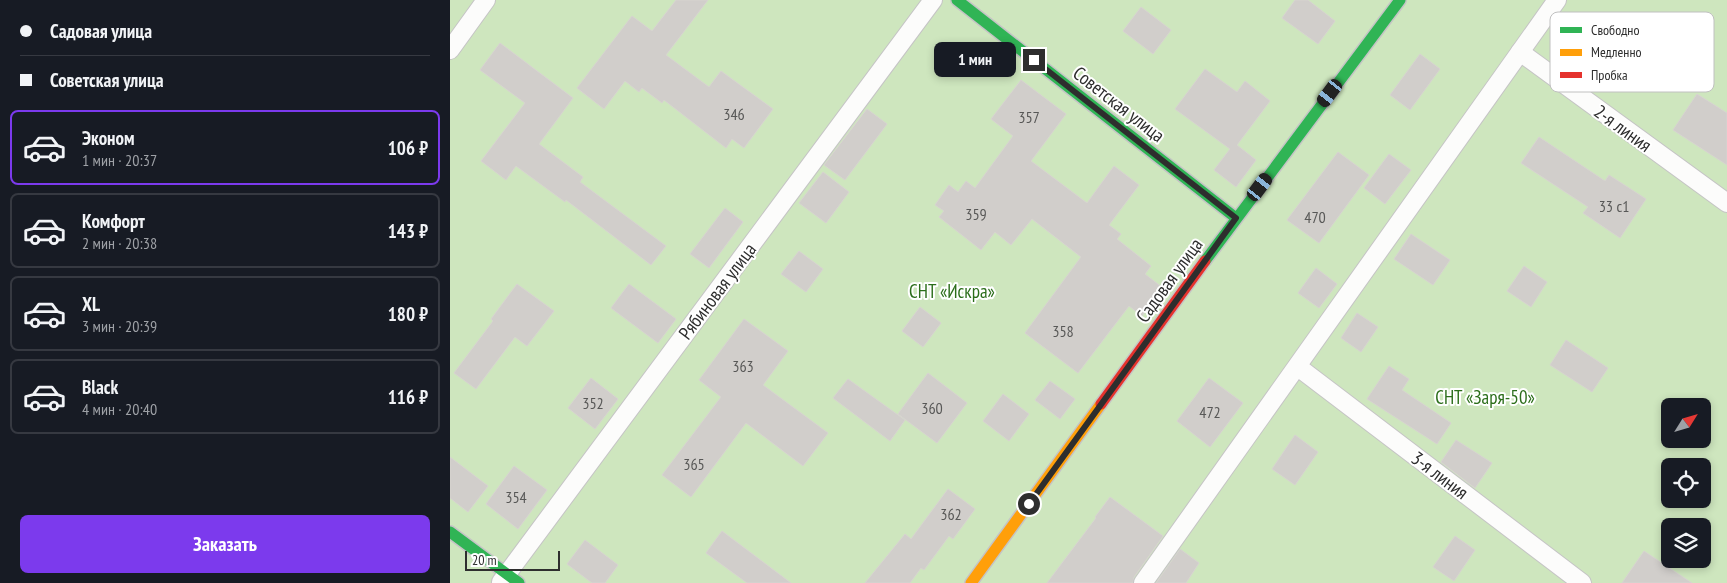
<!DOCTYPE html>
<html lang="ru">
<head>
<meta charset="utf-8">
<style>
  :root { --surface:#171b24; --page:#20242c; --text:#f1f3f6; --muted:#9ea1a6; --line:#363941; --accent:#7c3aed }
  body { margin:0; font-family:"PT Sans Narrow",sans-serif; background:var(--page); color:var(--text); height:100vh; display:flex; flex-direction:column; font-size:19px; white-space:nowrap }
  * { box-sizing:border-box; margin:0 }
  p { font-size:16px; color:var(--muted) }
  .icon { flex:none; width:28px; height:28px; fill:none; stroke:currentColor; stroke-width:2; stroke-linecap:round; stroke-linejoin:round }
  .map { position:relative; flex:1; overflow:hidden }
  .sheet { display:flex; flex-direction:column; background:var(--surface); width:450px }
  .sheet>* { flex:none }
  .guide { display:grid; align-content:center; height:110px; padding:0 20px; background:var(--surface) }
  .needle { width:32px; rotate:53deg }
  .fabs { position:absolute; left:1211px; top:398px; display:grid; gap:10px }
  .fabs a { display:grid; place-items:center; width:50px; height:50px; border-radius:8px; background:var(--surface); box-shadow:0 2px 8px #0003; font-size:25px }
  .scale { position:absolute; left:15px; bottom:12px; width:95px; box-sizing:border-box; padding-left:5px; border:2px solid #2e2e2e; border-top:0; font-size:14px; line-height:18px; white-space:nowrap; color:#2e2e2e; -webkit-text-stroke:4px #fff; paint-order:stroke }
  .end { position:absolute; width:22px; height:22px; margin:-11px; border:6px solid #2e2e2e; background:#fff; box-shadow:0 0 0 2px #fff }
  .from { border-radius:50% }
  .bubble { position:absolute; height:35px; border-radius:8px; background:var(--surface); box-shadow:0 2px 8px #0003; font-size:16px; font-weight:700; line-height:35px; text-align:center }
  .car { position:absolute; width:15px; height:30px; margin:-15px -8px; border-radius:6px; box-shadow:0 0 4px 1px #0007; background:linear-gradient(#222 24%,#8ab4d8 0 40%,#222 0 76%,#8ab4d8 0 86%,#222 0) }
  .guide b { display:flex; align-items:center; gap:18px; height:48px; font-size:19px }
  .guide b+b { border-top:1px solid var(--line) }
  .guide i { width:12px; height:12px; background:var(--text) }
  ul { padding:0; list-style:none }
  li { display:flex; align-items:center; gap:15px; height:75px; margin:0 10px 8px; padding:0 10px; border:2px solid var(--line); border-radius:8px }
  li div { flex:1 }
  li b { display:block; font-size:19px }
  li em { font-style:normal; font-weight:700 }
  li.selected { border-color:var(--accent) }
  li>.icon { width:45px; height:45px; stroke-width:1.5 }
  .cta { display:flex; gap:10px; margin-top:auto; padding:10px 20px }
  .cta a { flex:1; height:58px; border-radius:8px; background:var(--accent); color:#fff; font-size:20px; font-weight:700; line-height:58px; text-align:center }
  main { display:flex; flex:1; min-height:0 }
  .map>svg:first-child { display:block }
</style>
</head>
<body>
<main>
<section class="sheet">
<div class="guide">
<b><i class="from"></i>Садовая улица</b>
<b><i></i>Советская улица</b>
</div>
<ul>
<li class="selected"><svg class="icon" aria-label="car" viewBox="0 0 24 24"><path d="M5 17H2v-5l4-1 3-4h7l3 4 3 1v5h-3M9 17h6M6 11h13"/><circle cx="7" cy="17" r="2"/><circle cx="17" cy="17" r="2"/></svg><div><b>Эконом</b><p>1 мин · 20:37</p></div><em>106 ₽</em></li>
<li><svg class="icon" aria-label="car" viewBox="0 0 24 24"><path d="M5 17H2v-5l4-1 3-4h7l3 4 3 1v5h-3M9 17h6M6 11h13"/><circle cx="7" cy="17" r="2"/><circle cx="17" cy="17" r="2"/></svg><div><b>Комфорт</b><p>2 мин · 20:38</p></div><em>143 ₽</em></li>
<li><svg class="icon" aria-label="car" viewBox="0 0 24 24"><path d="M5 17H2v-5l4-1 3-4h7l3 4 3 1v5h-3M9 17h6M6 11h13"/><circle cx="7" cy="17" r="2"/><circle cx="17" cy="17" r="2"/></svg><div><b>XL</b><p>3 мин · 20:39</p></div><em>180 ₽</em></li>
<li><svg class="icon" aria-label="car" viewBox="0 0 24 24"><path d="M5 17H2v-5l4-1 3-4h7l3 4 3 1v5h-3M9 17h6M6 11h13"/><circle cx="7" cy="17" r="2"/><circle cx="17" cy="17" r="2"/></svg><div><b>Black</b><p>4 мин · 20:40</p></div><em>116 ₽</em></li>
</ul>
<div class="cta"><a>Заказать</a></div>
</section>
<div class="map">
<svg width="1277" height="583" viewBox="0 0 1277 583">
  <rect width="100%" height="100%" fill="#ece8e4"/>
  <!-- green -->
  <path fill="#cee6be" fill-rule="evenodd" d="M 0,0 L 1277,0 L 1277,583 L 0,583 ZM 1220,406 L 1252,406 L 1252,439 L 1220,439 ZM 1220,466 L 1252,466 L 1252,499 L 1220,499 ZM 1220,526 L 1252,526 L 1252,559 L 1220,559 Z"/>
  <!-- building -->
  <g fill="#d1cecb" stroke="#d7d4d0">
    <path d="M 226,0 L 258,0 L 216,55 L 259,87 L 271,71 L 323,109 L 294,148 L 282,139 L 276,148 L 214,100 L 212,103 L 192,88 L 189,92 L 175,81 L 154,109 L 127,88 L 182,16 L 202,31 Z"/>
    <path d="M 845,0 L 858,0 L 885,21 L 868,44 L 832,18 Z"/>
    <path d="M 691,7 L 721,30 L 703,54 L 673,31 Z"/>
    <path d="M 50,43 L 123,98 L 89,144 L 133,177 L 130,182 L 216,246 L 201,265 L 116,200 L 115,202 L 66,166 L 56,180 L 31,161 L 75,103 L 30,70 Z"/>
    <path d="M 970,54 L 990,69 L 960,110 L 940,95 Z"/>
    <path d="M 755,69 L 787,92 L 795,81 L 820,101 L 787,145 L 806,160 L 786,187 L 764,170 L 780,149 L 725,109 Z"/>
    <path d="M 571,80 L 616,114 L 581,161 L 637,203 L 664,166 L 689,185 L 659,225 L 671,234 L 667,239 L 701,266 L 695,274 L 713,288 L 692,316 L 679,306 L 628,373 L 575,333 L 631,257 L 582,219 L 561,245 L 545,232 L 531,250 L 489,217 L 494,211 L 485,205 L 499,185 L 508,192 L 516,181 L 525,188 L 563,136 L 541,119 Z"/>
    <path d="M 1247,94 L 1277,113 L 1277,165 L 1223,130 Z"/>
    <path d="M 417,109 L 437,124 L 395,180 L 374,165 Z"/>
    <path d="M 1089,137 L 1155,181 L 1159,175 L 1196,199 L 1170,238 L 1133,213 L 1138,207 L 1071,163 Z"/>
    <path d="M 888,152 L 919,175 L 869,243 L 837,220 Z"/>
    <path d="M 939,154 L 961,170 L 935,204 L 914,188 Z"/>
    <path d="M 373,172 L 399,192 L 376,223 L 349,203 Z"/>
    <path d="M 275,208 L 293,222 L 259,268 L 240,254 Z"/>
    <path d="M 961,234 L 1000,260 L 983,285 L 944,259 Z"/>
    <path d="M 349,251 L 373,269 L 356,292 L 331,274 Z"/>
    <path d="M 1074,266 L 1097,282 L 1081,307 L 1057,291 Z"/>
    <path d="M 866,268 L 887,284 L 869,308 L 848,293 Z"/>
    <path d="M 67,284 L 104,311 L 77,346 L 65,337 L 26,389 L 4,373 L 43,321 L 41,319 Z"/>
    <path d="M 179,284 L 226,319 L 208,343 L 161,308 Z"/>
    <path d="M 470,307 L 491,323 L 473,347 L 452,331 Z"/>
    <path d="M 907,313 L 928,327 L 911,352 L 891,338 Z"/>
    <path d="M 294,319 L 338,351 L 313,385 L 378,433 L 353,466 L 296,423 L 241,497 L 212,475 L 271,397 L 249,380 Z"/>
    <path d="M 1116,340 L 1158,368 L 1142,392 L 1100,365 Z"/>
    <path d="M 939,366 L 959,379 L 952,390 L 1001,423 L 987,444 L 917,399 Z"/>
    <path d="M 478,373 L 517,403 L 487,443 L 448,414 Z"/>
    <path d="M 141,378 L 168,399 L 145,429 L 118,408 Z"/>
    <path d="M 759,378 L 793,403 L 760,447 L 727,421 Z"/>
    <path d="M 398,379 L 455,420 L 440,441 L 383,398 Z"/>
    <path d="M 600,381 L 625,399 L 610,419 L 585,400 Z"/>
    <path d="M 553,394 L 579,414 L 559,441 L 533,421 Z"/>
    <path d="M 845,435 L 868,452 L 845,485 L 822,469 Z"/>
    <path d="M 1006,440 L 1042,463 L 1025,488 L 991,462 Z"/>
    <path d="M 0,457 L 38,486 L 18,512 L 0,498 Z"/>
    <path d="M 64,466 L 97,490 L 68,529 L 36,504 Z"/>
    <path d="M 498,489 L 525,509 L 503,539 L 499,536 L 474,570 L 471,568 L 460,583 L 415,583 L 455,534 L 461,539 Z"/>
    <path d="M 660,497 L 713,536 L 684,577 L 683,583 L 597,583 L 646,518 L 645,517 Z"/>
    <path d="M 272,531 L 341,583 L 297,583 L 256,553 Z"/>
    <path d="M 1005,536 L 1025,550 L 1004,581 L 983,567 Z"/>
    <path d="M 135,540 L 168,565 L 155,583 L 142,583 L 117,564 Z"/>
    <path d="M 730,549 L 749,563 L 736,583 L 706,583 Z"/>
    <path d="M 1194,551 L 1242,583 L 1172,583 Z"/>
  </g>
  <g fill="none" stroke-linecap="round" stroke-linejoin="round">
    <defs>
      <g id="lane">
        <path d="M 0,50 L 36,0"/>
        <path d="M 1070,52 L 1277,203"/>
        <path d="M 848,367 L 1132,583"/>
        <path d="M 51,582 L 483,0"/>
        <path d="M 693,583 L 1107,0"/>
      </g>
      <g id="fast">
        <path d="M 507,0 L 786,218"/>
        <path d="M 755,261 L 950,0"/>
        <path d="M 0,532 L 69,583"/>
      </g>
      <path id="slow" d="M 521,583 L 651,404"/>
      <path id="jam" d="M 651,404 L 755,261"/>
    </defs>
    <!-- lane casing -->
    <use href="#lane" stroke="#c5c4c5" stroke-width="20"/>
    <!-- fast casing -->
    <use href="#fast" stroke="#c5c4c5" stroke-width="14"/>
    <!-- slow casing -->
    <use href="#slow" stroke="#c5c4c5" stroke-width="14"/>
    <!-- jam casing -->
    <use href="#jam" stroke="#c5c4c5" stroke-width="14"/>
    <!-- lane -->
    <use href="#lane" stroke="#fcfcfb" stroke-width="18"/>
    <!-- fast -->
    <use href="#fast" stroke="#30b455" stroke-width="11"/>
    <!-- slow -->
    <use href="#slow" stroke="#ff9f0a" stroke-width="11"/>
    <!-- jam -->
    <use href="#jam" stroke="#e5322d" stroke-width="11"/>
  </g>
  <g fill="none" stroke-linecap="round" stroke-linejoin="round">
    <!-- route -->
    <path stroke="#2e2e2e" stroke-width="6" d="M 579,504 L 786,218 L 584,60"/>
  </g>
  <g text-anchor="middle" dominant-baseline="central" stroke-width="4" stroke-linejoin="round" paint-order="stroke">
    <!-- number labels -->
    <g font-size="16" fill="#585857">
      <text x="284" y="114">346</text>
      <text x="579" y="117">357</text>
      <text x="1164" y="206">33 с1</text>
      <text x="526" y="214">359</text>
      <text x="865" y="217">470</text>
      <text x="613" y="331">358</text>
      <text x="293" y="366">363</text>
      <text x="143" y="403">352</text>
      <text x="482" y="408">360</text>
      <text x="760" y="412">472</text>
      <text x="244" y="464">365</text>
      <text x="66" y="497">354</text>
      <text x="501" y="514">362</text>
    </g>
    <!-- street labels -->
    <g font-size="19" fill="#2e2e2e" stroke="#fff">
      <text transform="translate(669 104) rotate(38)">Советская улица</text>
      <text transform="translate(1173 128) rotate(36)">2-я линия</text>
      <text transform="translate(719 280) rotate(-54)">Садовая улица</text>
      <text transform="translate(267 291) rotate(-53)">Рябиновая улица</text>
      <text transform="translate(990 475) rotate(37)">3-я линия</text>
    </g>
    <!-- park labels -->
    <g font-size="19" fill="#2c6e1b" stroke="#fff">
      <text x="502" y="291">СНТ «Искра»</text>
      <text x="1035" y="397">СНТ «Заря-50»</text>
    </g>
  </g>
  <!-- legend -->
  <rect x="1100" y="12" width="164" height="80" rx="8" fill="#fff" stroke="#c0c0c0" stroke-width="1"/>
  <rect x="1110" y="27" width="22" height="6" fill="#30b455"/>
  <rect x="1110" y="49" width="22" height="7" fill="#ff9f0a"/>
  <rect x="1110" y="72" width="22" height="6" fill="#e5322d"/>
  <g font-size="14" fill="#2e2e2e">
    <text x="1141" y="35">Свободно</text>
    <text x="1141" y="57">Медленно</text>
    <text x="1141" y="80">Пробка</text>
  </g>
</svg>
<div class="fabs">
<a><svg class="needle" viewBox="-14 -14 28 28"><path d="M0-13l5 13h-10z" fill="#e53935"/><path d="M0 13l5-13h-10z" fill="#9ea1a6"/></svg></a>
<a><svg class="icon" aria-label="locate" viewBox="0 0 24 24"><circle cx="12" cy="12" r="6"/><path d="M12 2v4M12 18v4M2 12h4M18 12h4"/></svg></a>
<a><svg class="icon" aria-label="layers" viewBox="0 0 24 24"><path d="M12 4l9 5-9 5-9-5zM3 14l9 5 9-5"/></svg></a>
</div>
<div class="scale">20 m</div>
<i class="end from" style="left:579px;top:504px"></i>
<i class="end" style="left:584px;top:60px"></i>
<div class="bubble" style="left:484px;top:42px;width:82px">1 мин</div>
<i class="car" style="left:880px;top:93px;rotate:217deg"></i>
<i class="car" style="left:810px;top:187px;rotate:37deg"></i>
</div>
</main>
</body>
</html>
